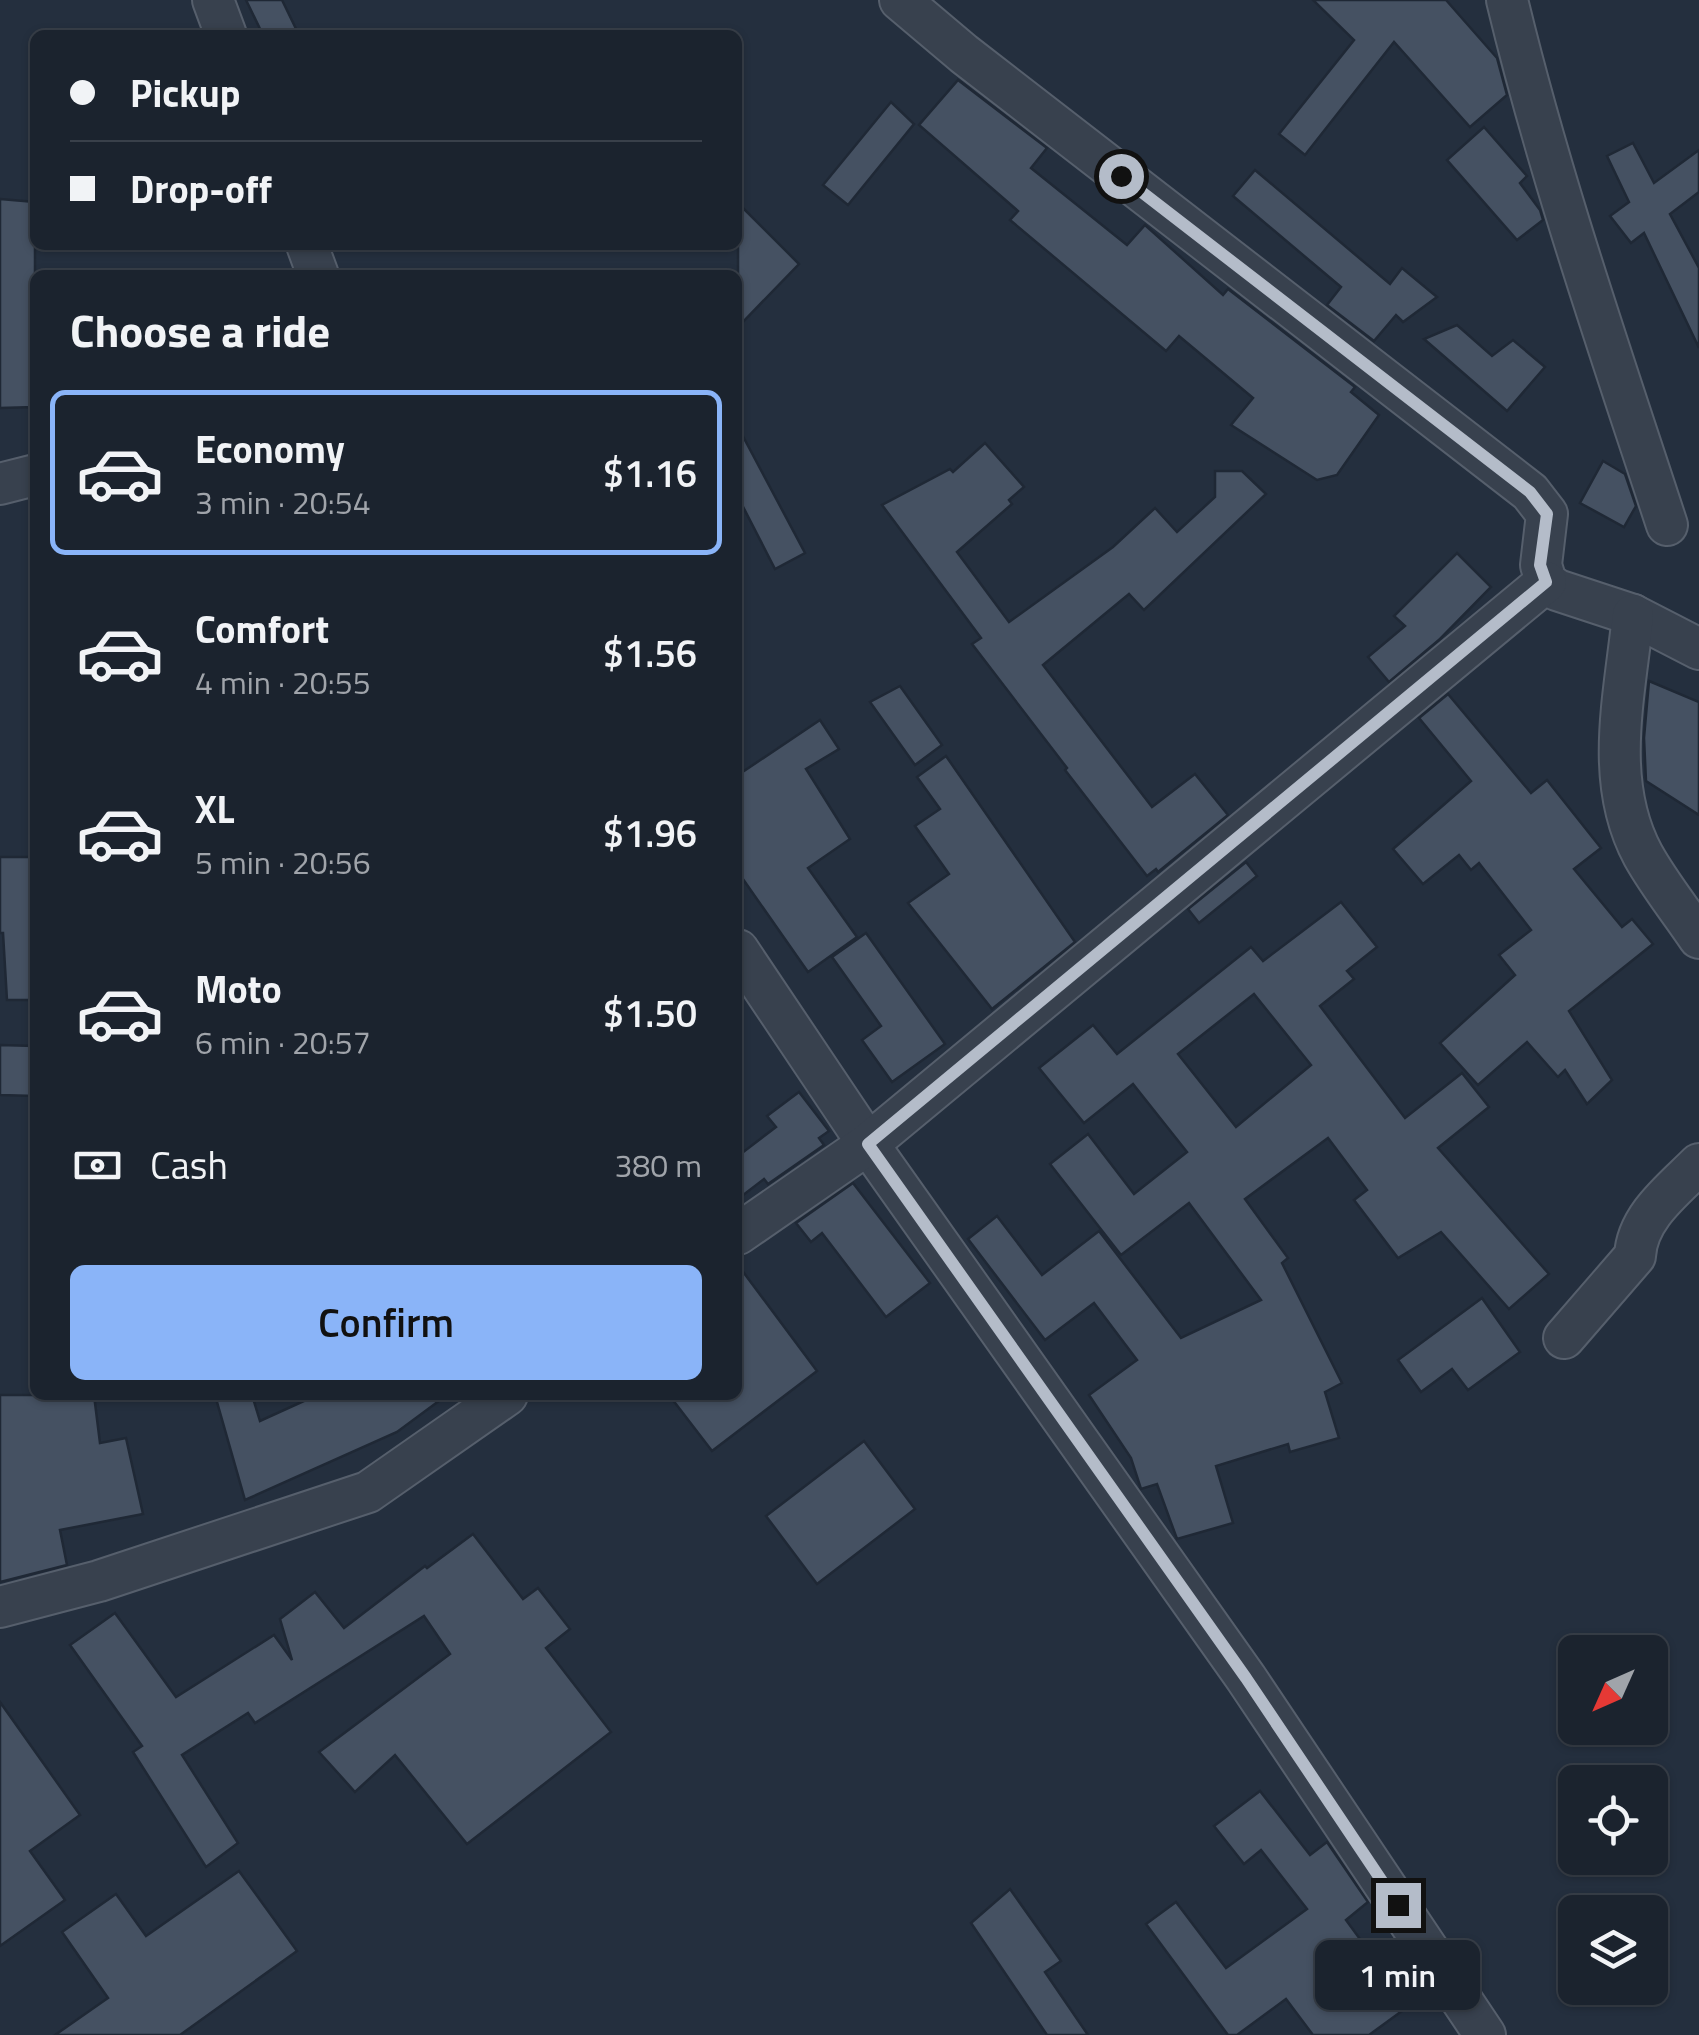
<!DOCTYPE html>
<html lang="en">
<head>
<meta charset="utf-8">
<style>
  :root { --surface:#1b232e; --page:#282f3a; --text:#f1f3f6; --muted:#a0a4aa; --line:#39404a; --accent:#8ab4f8 }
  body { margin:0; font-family:"Titillium Web",sans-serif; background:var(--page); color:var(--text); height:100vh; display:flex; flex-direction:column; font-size:38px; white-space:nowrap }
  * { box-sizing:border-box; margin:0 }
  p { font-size:32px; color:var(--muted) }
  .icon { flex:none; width:55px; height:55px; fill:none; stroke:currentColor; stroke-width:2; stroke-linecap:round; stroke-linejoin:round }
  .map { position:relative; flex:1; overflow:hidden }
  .sheet { position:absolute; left:30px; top:270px; width:712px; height:1130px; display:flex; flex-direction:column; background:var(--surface); border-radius:15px; box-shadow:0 2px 8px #0004,0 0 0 2px var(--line) }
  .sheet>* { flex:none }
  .top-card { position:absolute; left:30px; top:30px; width:712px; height:220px; border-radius:15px; box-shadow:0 2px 8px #0004,0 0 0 2px var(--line); display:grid; align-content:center; height:220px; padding:0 40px; background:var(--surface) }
  .needle { width:65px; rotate:225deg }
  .buttons { position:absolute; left:1558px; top:1635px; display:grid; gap:20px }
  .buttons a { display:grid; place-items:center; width:110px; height:110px; border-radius:15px; background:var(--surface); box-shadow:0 2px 8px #0004,0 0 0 2px var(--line); font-size:50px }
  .end { position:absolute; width:45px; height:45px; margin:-22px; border:12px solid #b4bcc9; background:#111; box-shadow:0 0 0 5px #111 }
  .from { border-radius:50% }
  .bubble { position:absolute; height:70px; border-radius:15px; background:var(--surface); box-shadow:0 2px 8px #0004,0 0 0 2px var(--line); font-size:32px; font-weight:600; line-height:70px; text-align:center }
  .top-card b { display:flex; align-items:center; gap:35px; height:95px; font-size:38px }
  .top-card b+b { border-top:2px solid var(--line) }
  .top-card i { width:25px; height:25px; background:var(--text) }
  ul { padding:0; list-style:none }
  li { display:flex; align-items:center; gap:30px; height:165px; margin:0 20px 15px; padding:0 20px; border:5px solid transparent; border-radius:15px }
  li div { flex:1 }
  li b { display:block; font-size:38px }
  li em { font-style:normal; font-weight:600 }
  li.on { border-color:var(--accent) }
  li>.icon { width:90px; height:90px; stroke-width:1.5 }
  h2 { padding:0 40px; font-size:45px; line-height:120px }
  .pay { display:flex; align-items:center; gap:25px; height:110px; padding:0 40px; font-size:38px }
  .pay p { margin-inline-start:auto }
  .primary-button { display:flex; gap:20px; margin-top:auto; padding:20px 40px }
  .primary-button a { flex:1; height:115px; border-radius:15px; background:var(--accent); color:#111; font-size:40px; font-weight:600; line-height:115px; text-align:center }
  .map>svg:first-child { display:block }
</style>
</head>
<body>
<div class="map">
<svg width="1699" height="2035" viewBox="0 0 1699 2035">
  <rect width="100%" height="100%" fill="#242f3e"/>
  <!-- building -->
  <g fill="#455162" stroke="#1f2835" stroke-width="2.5" fill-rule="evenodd">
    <path d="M 246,0 L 282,0 L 299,35 L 263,35 Z"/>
    <path d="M 1313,0 L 1446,0 L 1497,58 L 1507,95 L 1470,127 L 1394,42 L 1305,155 L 1279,134 L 1354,40 Z"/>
    <path d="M 958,80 L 1047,148 L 1031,168 L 1127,245 L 1145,225 L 1223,295 L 1228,289 L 1355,387 L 1351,392 L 1379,415 L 1337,475 L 1317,480 L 1231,425 L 1253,398 L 1179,336 L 1166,351 L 1010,220 L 1018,211 L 919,125 Z"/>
    <path d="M 891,102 L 914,124 L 848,205 L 823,185 Z"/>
    <path d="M 1484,127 L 1527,176 L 1520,183 L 1540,210 L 1543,220 L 1517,240 L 1447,160 Z"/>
    <path d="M 1633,143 L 1654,183 L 1699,150 L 1699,192 L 1670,214 L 1699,268 L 1699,348 L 1644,233 L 1631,243 L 1610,216 L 1629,202 L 1607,156 Z"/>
    <path d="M 1255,170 L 1390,284 L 1402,268 L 1437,297 L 1403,322 L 1396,315 L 1374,341 L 1327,305 L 1341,287 L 1233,196 Z"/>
    <path d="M 0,199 L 35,202 L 35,407 L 0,408 Z"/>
    <path d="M 738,203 L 799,264 L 738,327 Z"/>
    <path d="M 1457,325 L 1492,356 L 1513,340 L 1545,367 L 1507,411 L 1424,339 Z"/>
    <path d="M 738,427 L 805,553 L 775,569 L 738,497 Z"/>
    <path d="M 985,443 L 1024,487 L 1009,500 L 1012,504 L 957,552 L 1009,622 L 1113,547 L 1155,508 L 1177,532 L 1215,497 L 1215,471 L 1242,471 L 1266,494 L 1144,610 L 1129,594 L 1043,665 L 1152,807 L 1195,774 L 1228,815 L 1158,872 L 1156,869 L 1147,876 L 1065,770 L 1067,768 L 972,644 L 981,638 L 882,505 L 950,469 L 953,472 Z"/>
    <path d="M 1603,461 L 1625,474 L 1636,506 L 1624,527 L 1580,503 Z"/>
    <path d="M 1457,553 L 1491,587 L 1440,639 L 1389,682 L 1368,657 L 1405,626 L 1394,616 Z"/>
    <path d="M 1649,681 L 1699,702 L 1699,815 L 1646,781 L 1644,738 Z"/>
    <path d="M 900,686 L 942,745 L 915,765 L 870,702 Z"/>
    <path d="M 1448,694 L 1531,793 L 1547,780 L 1601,848 L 1574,869 L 1622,927 L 1632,919 L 1653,944 L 1569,1011 L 1612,1080 L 1587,1104 L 1565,1070 L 1558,1077 L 1527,1042 L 1478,1085 L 1440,1043 L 1515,975 L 1499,955 L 1531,930 L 1479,863 L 1471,870 L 1459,855 L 1423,884 L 1393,849 L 1471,781 L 1419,718 Z"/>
    <path d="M 820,720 L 839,749 L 806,769 L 850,839 L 808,868 L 857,937 L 808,972 L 738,872 L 738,775 Z"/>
    <path d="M 946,756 L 1075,942 L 992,1009 L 908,903 L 949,874 L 915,826 L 940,809 L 917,777 Z"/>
    <path d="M 0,857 L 35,857 L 35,1000 L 7,1000 L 3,933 L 0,933 Z"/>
    <path d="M 1246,862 L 1257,876 L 1199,923 L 1188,909 Z"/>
    <path d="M 1341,902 L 1377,947 L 1347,971 L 1354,979 L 1320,1006 L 1405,1118 L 1462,1073 L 1489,1107 L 1438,1148 L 1549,1274 L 1509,1309 L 1441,1232 L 1398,1258 L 1354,1200 L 1367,1190 L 1328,1138 L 1245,1199 L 1288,1258 L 1282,1263 L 1342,1383 L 1325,1392 L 1339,1438 L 1290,1452 L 1288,1444 L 1216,1466 L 1233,1523 L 1177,1539 L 1157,1484 L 1141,1489 L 1131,1458 L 1089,1395 L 1137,1360 L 1094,1303 L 1045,1340 L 968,1239 L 997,1216 L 1042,1275 L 1099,1231 L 1181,1338 L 1261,1300 L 1189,1203 L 1121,1255 L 1050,1164 L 1088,1134 L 1134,1194 L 1187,1152 L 1133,1084 L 1084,1123 L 1039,1068 L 1093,1025 L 1117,1054 L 1251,947 L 1263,961 ZM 1254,994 L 1311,1065 L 1236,1127 L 1178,1054 Z"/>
    <path d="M 866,933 L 945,1044 L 892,1082 L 862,1040 L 881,1026 L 832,957 Z"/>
    <path d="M 0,1045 L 35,1046 L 35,1096 L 0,1095 Z"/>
    <path d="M 799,1092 L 829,1131 L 819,1138 L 824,1145 L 768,1184 L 764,1179 L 738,1199 L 738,1156 L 776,1127 L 767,1116 Z"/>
    <path d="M 853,1183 L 930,1283 L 886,1317 L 822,1233 L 811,1242 L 796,1223 Z"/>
    <path d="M 738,1265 L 817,1371 L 712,1451 L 669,1395 L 738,1395 Z"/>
    <path d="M 1482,1298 L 1520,1352 L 1468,1390 L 1452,1369 L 1421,1392 L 1398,1360 Z"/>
    <path d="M 0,1395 L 94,1395 L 100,1443 L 126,1438 L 143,1514 L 60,1530 L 67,1565 L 0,1582 Z"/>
    <path d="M 215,1395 L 252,1395 L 260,1421 L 317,1395 L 447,1395 L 397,1432 L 245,1500 Z"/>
    <path d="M 864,1441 L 915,1509 L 817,1584 L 766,1516 Z"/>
    <path d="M 473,1534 L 523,1599 L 538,1588 L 570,1629 L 546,1648 L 611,1732 L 467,1844 L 395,1755 L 355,1792 L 319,1752 L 450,1654 L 424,1616 L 255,1723 L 248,1713 L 182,1755 L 238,1843 L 206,1867 L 133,1752 L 142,1746 L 70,1645 L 115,1613 L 176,1697 L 274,1635 L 292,1660 L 280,1619 L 315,1592 L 344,1628 L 425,1566 L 427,1568 Z"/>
    <path d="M 0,1702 L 80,1815 L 30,1851 L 65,1900 L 0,1946 Z"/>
    <path d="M 1260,1791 L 1310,1855 L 1327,1842 L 1329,1845 L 1368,1902 L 1346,1920 L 1387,1976 L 1407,1961 L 1428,1992 L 1369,2035 L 1313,2035 L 1286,1999 L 1237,2035 L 1228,2035 L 1146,1924 L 1176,1902 L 1226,1968 L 1307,1909 L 1261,1850 L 1244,1864 L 1214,1826 Z"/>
    <path d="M 239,1871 L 297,1951 L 180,2035 L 55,2035 L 108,1998 L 62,1932 L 116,1894 L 146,1936 Z"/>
    <path d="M 1010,1889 L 1061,1961 L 1045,1972 L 1088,2035 L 1047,2035 L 971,1923 Z"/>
  </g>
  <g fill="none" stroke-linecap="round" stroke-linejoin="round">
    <defs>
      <g id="minor">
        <path d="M 213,0 L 226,35"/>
        <path d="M 900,0 L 964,54 L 1530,492 L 1547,514 L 1541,565 L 1546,582 L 1557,590 L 1633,615 L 1699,649"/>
        <path d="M 1507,0 C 1550,178 1610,351 1667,525"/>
        <path d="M 307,245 L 318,275"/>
        <path d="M 0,484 L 35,475"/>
        <path d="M 1633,615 C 1625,695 1603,781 1643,855 C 1659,884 1681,911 1699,938"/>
        <path d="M 738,950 L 868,1144 L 1246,1678 L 1485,2035"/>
        <path d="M 738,1234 L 868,1144 L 1546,582"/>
        <path d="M 1564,1338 L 1635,1256 C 1637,1217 1673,1190 1699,1164"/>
        <path d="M 0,1607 L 99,1581 L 368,1492 L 507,1395"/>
      </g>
    </defs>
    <!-- minor casing -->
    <use href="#minor" stroke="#565f6c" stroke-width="44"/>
    <!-- minor -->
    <use href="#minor" stroke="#38414e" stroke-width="40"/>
  </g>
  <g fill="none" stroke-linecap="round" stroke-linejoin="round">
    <!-- route -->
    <path stroke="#b4bcc9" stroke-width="12" d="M 1121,176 L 1530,492 L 1547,514 L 1540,565 L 1546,582 L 868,1144 L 1246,1678 L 1398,1905"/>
  </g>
</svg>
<div class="buttons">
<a><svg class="needle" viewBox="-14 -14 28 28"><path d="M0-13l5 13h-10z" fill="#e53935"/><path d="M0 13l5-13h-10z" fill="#a0a4aa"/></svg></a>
<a><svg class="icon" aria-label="locate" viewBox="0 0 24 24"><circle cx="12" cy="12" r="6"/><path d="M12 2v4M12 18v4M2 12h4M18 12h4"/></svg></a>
<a><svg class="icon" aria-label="layers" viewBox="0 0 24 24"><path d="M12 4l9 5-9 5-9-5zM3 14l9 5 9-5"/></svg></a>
</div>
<i class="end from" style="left:1121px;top:176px"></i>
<i class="end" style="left:1398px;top:1905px"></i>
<div class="bubble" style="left:1315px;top:1940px;width:165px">1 min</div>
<div class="top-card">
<b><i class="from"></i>Pickup</b>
<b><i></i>Drop-off</b>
</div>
<section class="sheet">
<h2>Choose a ride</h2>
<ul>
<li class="on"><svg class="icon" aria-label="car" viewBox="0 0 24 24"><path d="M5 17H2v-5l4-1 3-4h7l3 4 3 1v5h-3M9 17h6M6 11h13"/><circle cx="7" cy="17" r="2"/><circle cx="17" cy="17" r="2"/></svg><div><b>Economy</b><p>3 min · 20:54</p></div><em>$1.16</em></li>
<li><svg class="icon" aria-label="car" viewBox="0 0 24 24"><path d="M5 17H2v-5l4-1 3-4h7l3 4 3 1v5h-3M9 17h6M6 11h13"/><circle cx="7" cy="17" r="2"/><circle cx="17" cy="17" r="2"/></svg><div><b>Comfort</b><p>4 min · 20:55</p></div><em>$1.56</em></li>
<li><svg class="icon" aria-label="car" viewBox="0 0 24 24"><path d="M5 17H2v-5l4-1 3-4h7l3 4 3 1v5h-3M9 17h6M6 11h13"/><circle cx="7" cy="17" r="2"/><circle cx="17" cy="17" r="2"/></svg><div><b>XL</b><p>5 min · 20:56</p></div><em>$1.96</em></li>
<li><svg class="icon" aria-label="car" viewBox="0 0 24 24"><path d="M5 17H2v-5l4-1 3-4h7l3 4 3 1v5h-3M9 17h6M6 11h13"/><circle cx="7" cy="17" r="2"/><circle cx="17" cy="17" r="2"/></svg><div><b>Moto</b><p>6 min · 20:57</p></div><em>$1.50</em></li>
</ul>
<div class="pay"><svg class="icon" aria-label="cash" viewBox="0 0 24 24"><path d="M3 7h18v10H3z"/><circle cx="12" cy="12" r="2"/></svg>Cash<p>380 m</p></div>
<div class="primary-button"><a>Confirm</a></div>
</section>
</div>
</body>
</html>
